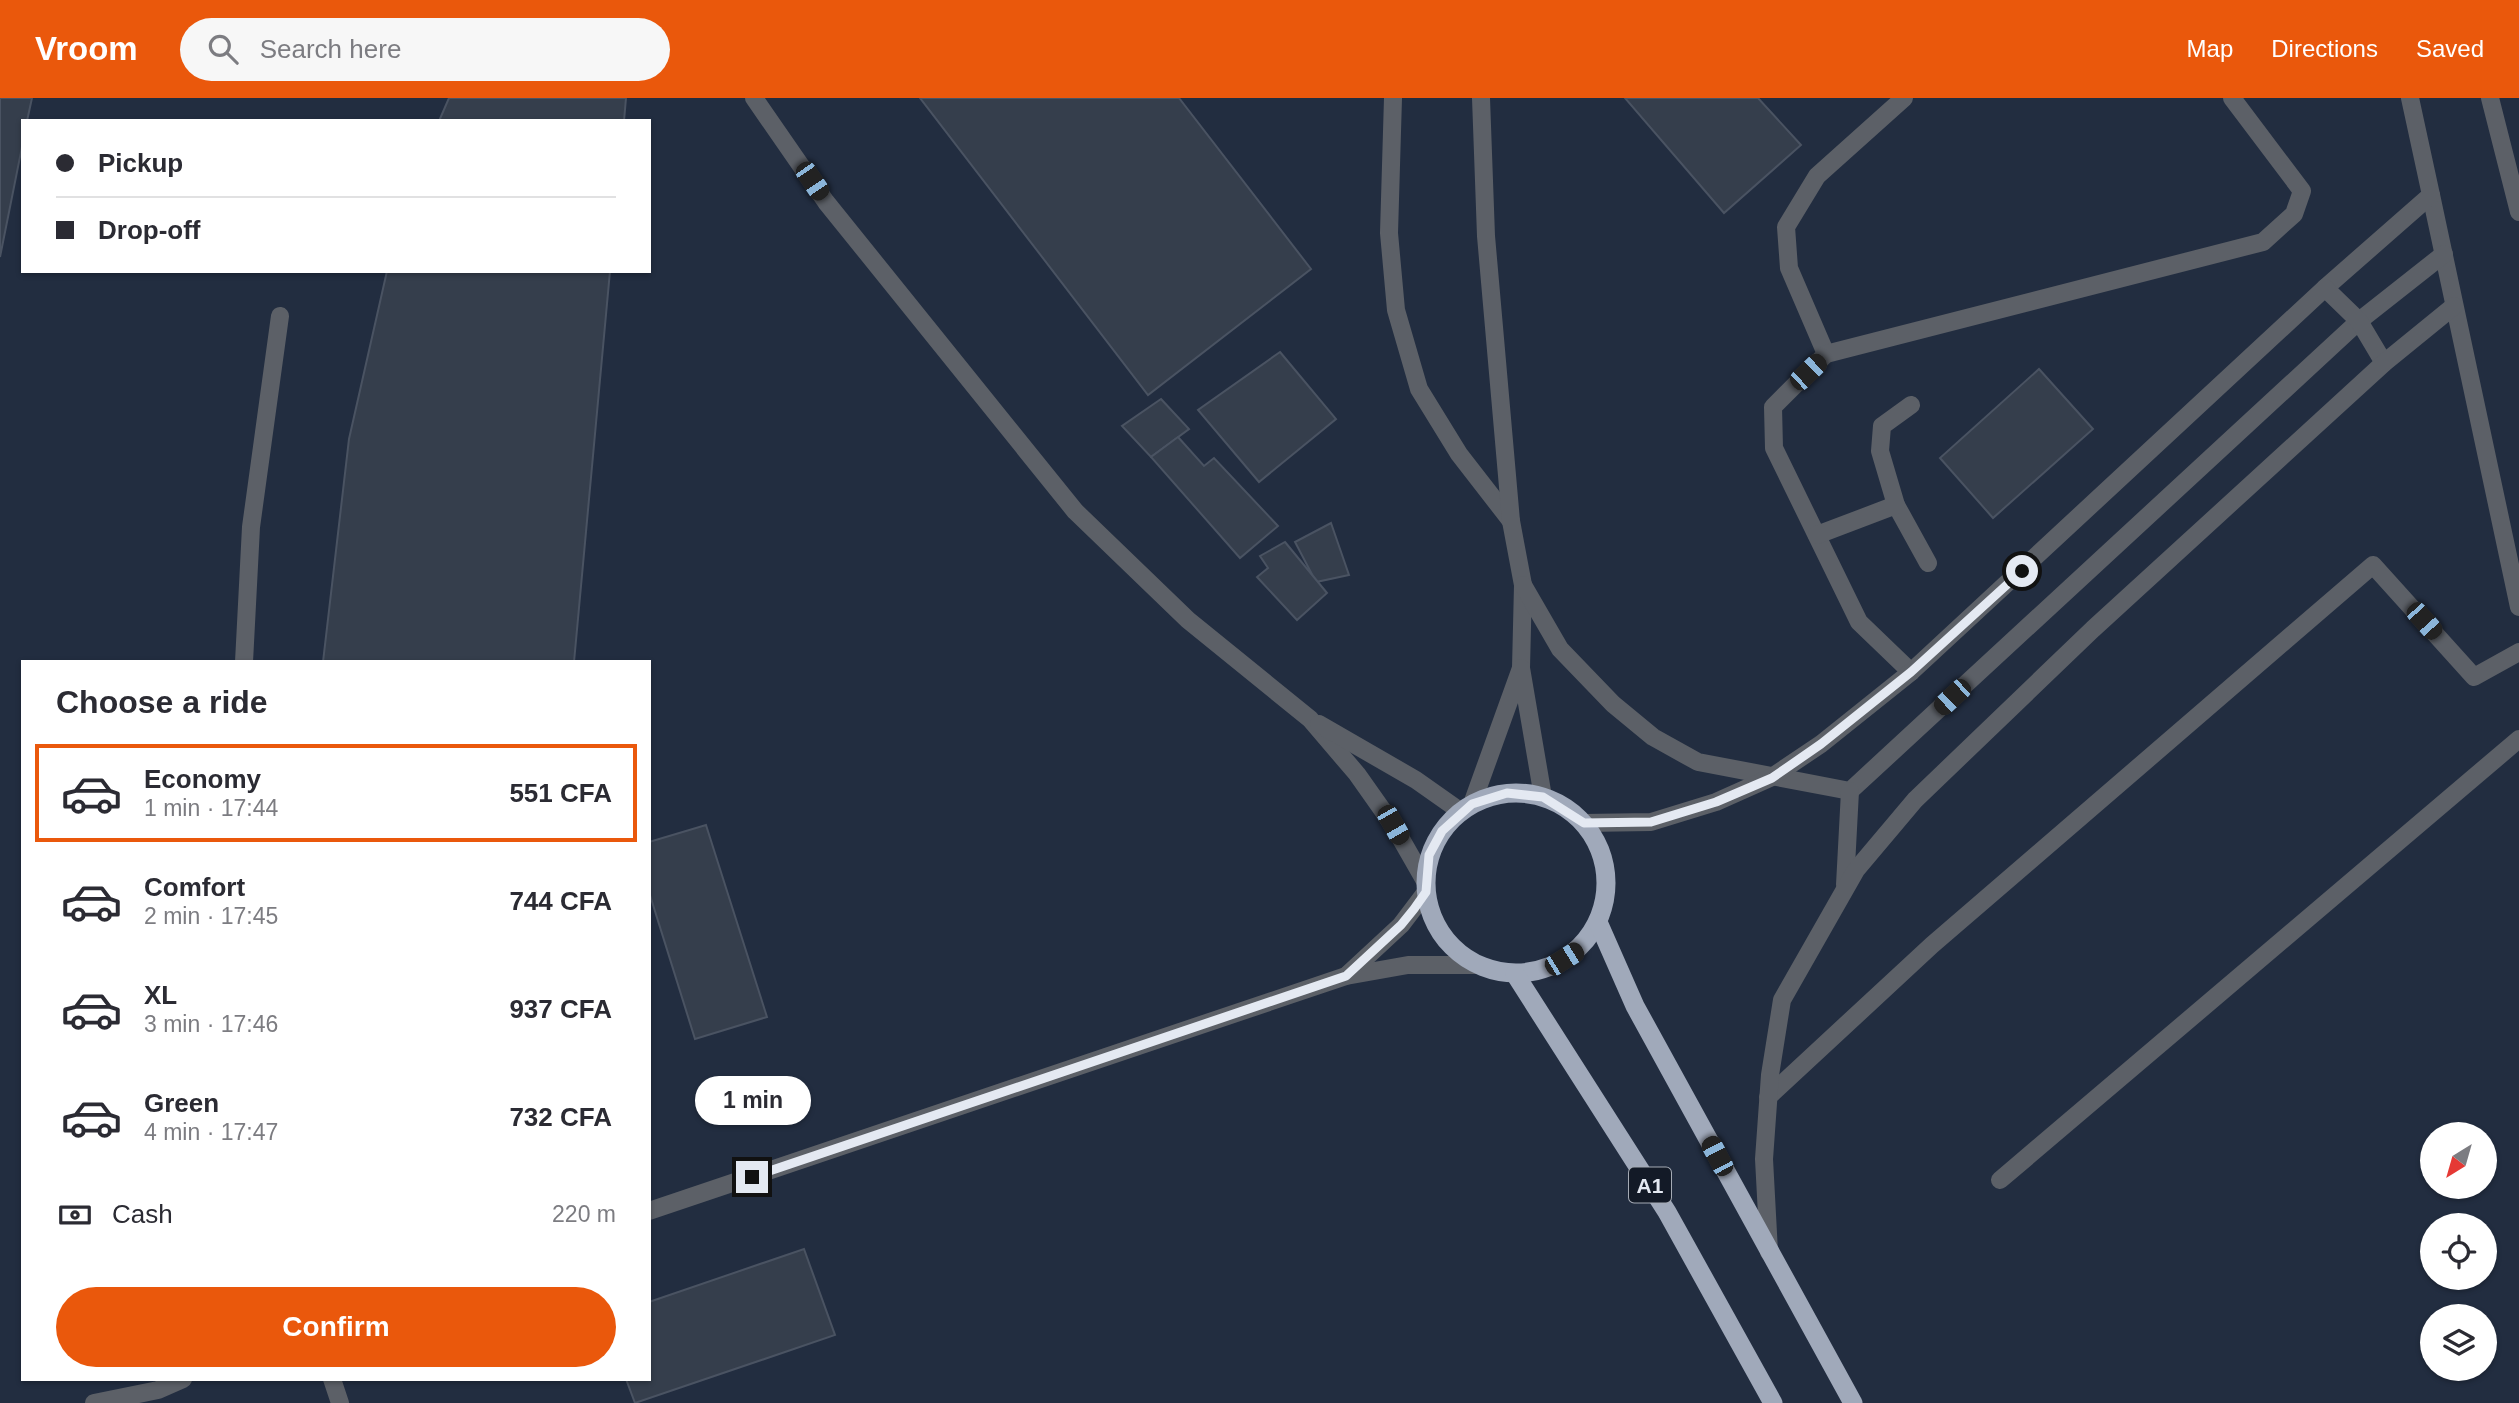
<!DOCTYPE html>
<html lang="en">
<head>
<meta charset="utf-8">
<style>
  :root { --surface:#fff; --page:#f7f7f7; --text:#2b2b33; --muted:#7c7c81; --line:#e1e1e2; --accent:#ea580c }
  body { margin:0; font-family:Helvetica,sans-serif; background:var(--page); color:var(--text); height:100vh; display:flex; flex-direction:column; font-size:26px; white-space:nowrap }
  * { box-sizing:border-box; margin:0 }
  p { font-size:23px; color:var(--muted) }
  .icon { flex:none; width:38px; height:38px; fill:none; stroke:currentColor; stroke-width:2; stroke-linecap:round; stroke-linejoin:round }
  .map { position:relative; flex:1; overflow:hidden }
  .panel { position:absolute; left:21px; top:562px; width:630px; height:721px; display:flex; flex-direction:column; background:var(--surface); border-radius:0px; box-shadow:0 2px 5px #0004 }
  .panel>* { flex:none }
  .banner { position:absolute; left:21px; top:21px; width:630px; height:154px; border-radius:0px; box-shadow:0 2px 5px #0004; display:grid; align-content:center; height:154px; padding:0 35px; background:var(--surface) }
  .needle { width:46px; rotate:217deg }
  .controls { position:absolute; left:2420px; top:1024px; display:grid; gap:14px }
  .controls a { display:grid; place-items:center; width:77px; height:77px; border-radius:50%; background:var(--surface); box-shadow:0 2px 5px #0004; font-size:35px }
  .end { position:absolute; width:32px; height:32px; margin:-16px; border:9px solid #e4e9f2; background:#111; box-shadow:0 0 0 4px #111 }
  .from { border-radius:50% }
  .bubble { position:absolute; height:49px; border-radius:24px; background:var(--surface); box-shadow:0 2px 5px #0004; font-size:23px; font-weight:600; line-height:49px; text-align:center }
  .car { position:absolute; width:21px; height:42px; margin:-21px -10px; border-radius:9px; box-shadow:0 0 5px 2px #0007; background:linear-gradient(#222 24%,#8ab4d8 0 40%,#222 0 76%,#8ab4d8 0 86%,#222 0) }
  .banner b { display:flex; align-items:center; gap:24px; height:66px; font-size:26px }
  .banner b+b { border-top:2px solid var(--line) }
  .banner i { width:18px; height:18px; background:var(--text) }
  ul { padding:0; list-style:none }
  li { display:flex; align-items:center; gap:21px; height:98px; margin:0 14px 10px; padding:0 21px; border:4px solid transparent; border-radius:0px }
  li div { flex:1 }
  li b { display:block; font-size:26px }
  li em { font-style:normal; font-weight:600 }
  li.current { border-color:var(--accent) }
  li>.icon { width:63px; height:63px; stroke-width:1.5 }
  h2 { padding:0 35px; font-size:32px; line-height:84px }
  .pay { display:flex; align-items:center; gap:18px; height:77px; padding:0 35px; font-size:26px }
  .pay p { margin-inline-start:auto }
  .primary-button { display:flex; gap:14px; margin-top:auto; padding:14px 35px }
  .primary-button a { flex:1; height:80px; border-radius:42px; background:var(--accent); color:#fff; font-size:28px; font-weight:600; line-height:80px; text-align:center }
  header { display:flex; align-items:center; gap:42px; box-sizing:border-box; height:98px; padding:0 35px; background:var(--accent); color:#fff }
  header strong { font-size:33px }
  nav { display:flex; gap:38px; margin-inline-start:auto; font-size:24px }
  .search { width:490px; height:63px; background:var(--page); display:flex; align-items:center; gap:18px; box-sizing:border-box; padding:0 24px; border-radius:38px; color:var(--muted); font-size:26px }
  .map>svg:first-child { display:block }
</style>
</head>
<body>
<header>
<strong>Vroom</strong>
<div class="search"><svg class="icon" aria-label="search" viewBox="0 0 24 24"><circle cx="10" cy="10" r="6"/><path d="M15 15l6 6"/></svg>Search here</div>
<nav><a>Map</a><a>Directions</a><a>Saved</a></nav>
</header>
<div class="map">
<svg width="2519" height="1305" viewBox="0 0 2519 1305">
  <rect width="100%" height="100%" fill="#1c2431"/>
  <!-- built -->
  <path fill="#222d40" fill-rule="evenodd" d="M 0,0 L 2519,0 L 2519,1305 L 0,1305 ZM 23,23 L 649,23 L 649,173 L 23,173 ZM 23,564 L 649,564 L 649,1281 L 23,1281 ZM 2432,1036 L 2485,1036 L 2485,1088 L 2432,1088 ZM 2432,1127 L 2485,1127 L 2485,1180 L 2432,1180 ZM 2432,1218 L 2485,1218 L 2485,1270 L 2432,1270 Z"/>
  <!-- building -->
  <g fill="#353e4c" stroke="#4a5362" stroke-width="2">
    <path d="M 0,0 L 32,0 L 27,23 L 23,23 L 23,44 L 0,159 Z"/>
    <path d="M 449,0 L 626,0 L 624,23 L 439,23 Z"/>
    <path d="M 920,0 L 1179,0 L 1311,171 L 1148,297 Z"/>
    <path d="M 1625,0 L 1758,0 L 1801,47 L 1724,115 Z"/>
    <path d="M 387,173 L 610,173 L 574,564 L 323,564 L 349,341 Z"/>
    <path d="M 1280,254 L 1336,321 L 1259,384 L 1198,312 Z"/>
    <path d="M 2039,271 L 2093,331 L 1993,420 L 1940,360 Z"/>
    <path d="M 1161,301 L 1189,331 L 1151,359 L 1122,328 Z"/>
    <path d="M 1178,339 L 1204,368 L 1214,360 L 1278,428 L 1240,460 L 1151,359 Z"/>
    <path d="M 1331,425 L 1349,477 L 1316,484 L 1295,444 Z"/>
    <path d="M 1285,444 L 1327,495 L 1297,522 L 1257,479 L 1268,470 L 1260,458 Z"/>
    <path d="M 706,727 L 767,919 L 695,941 L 649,794 L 649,744 Z"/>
    <path d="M 804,1151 L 835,1237 L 635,1305 L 626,1281 L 649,1281 L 649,1204 Z"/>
  </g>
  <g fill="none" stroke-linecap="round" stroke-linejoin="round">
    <!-- service -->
    <g stroke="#5c6067" stroke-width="18">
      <path d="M 754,0 L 826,104 L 1075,413 L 1188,522 L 1310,621 L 1357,676 L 1393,727 L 1425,783"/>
      <path d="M 1393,0 L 1389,135 L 1396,212 L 1419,291 L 1459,356 L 1511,423"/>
      <path d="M 1481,0 L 1486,138 L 1511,423 L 1523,487 L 1521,570"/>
      <path d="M 1904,0 L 1817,78 L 1786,129 L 1789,170 L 1826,256 L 1773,309 L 1774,350 L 1859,524 L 1911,574"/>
      <path d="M 2490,0 L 2519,114"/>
      <path d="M 2431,97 L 2519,509"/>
      <path d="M 2325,190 L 2431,97 L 2410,0"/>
      <path d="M 1826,256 L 2263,144 L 2294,116 L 2302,93 L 2232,0"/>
      <path d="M 1896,407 L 1928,465"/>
      <path d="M 1817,437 L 1896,407 L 1880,353 L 1882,328 L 1911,307"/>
      <path d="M 1523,487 L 1560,551 L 1613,606 L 1653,639 L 1698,664 L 1850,693 L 2359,223 L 2444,156"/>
      <path d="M 244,564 L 251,429 L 280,218"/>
      <path d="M 1319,626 L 1416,682 L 1460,713"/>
      <path d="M 1472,706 L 1521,570 L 1543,699"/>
      <path d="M 1584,725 L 1651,724 L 1716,704 L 1772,679 L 1821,646 L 1911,574 L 2325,190 L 2359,223 L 2384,265"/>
      <path d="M 1845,787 L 1850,693"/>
      <path d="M 1768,999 L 1932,847 L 2373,467 L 2474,579 L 2519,554"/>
      <path d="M 2000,1082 L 2519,641"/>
      <path d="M 1769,1154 L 1764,1061 L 1770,977 L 1782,902 L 1856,772 L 1915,702 L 2093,531 L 2384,265 L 2454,208"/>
      <path d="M 332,1281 L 340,1305"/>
    </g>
    <!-- minor -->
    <g stroke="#5c6067" stroke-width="18">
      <path d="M 1346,878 L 1401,827 L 1426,794"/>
      <path d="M 649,1113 L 1346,878 L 1408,867 L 1477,867"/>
      <path d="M 94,1305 L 158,1292 L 183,1281"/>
    </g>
    <!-- trunk -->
    <g stroke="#a0a9ba" stroke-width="19">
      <circle cx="1516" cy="785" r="90"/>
      <path d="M 1598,824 L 1635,908 L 1853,1305"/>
      <path d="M 1515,876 L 1667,1114 L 1773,1305"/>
    </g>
  </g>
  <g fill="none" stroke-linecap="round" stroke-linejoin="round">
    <!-- route -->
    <path stroke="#e4e9f2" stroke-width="9" d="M 752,1079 L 1346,878 L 1401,827 L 1414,811 L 1426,794 L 1429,757 L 1442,733 L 1472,706 L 1507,695 L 1543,699 L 1584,725 L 1651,724 L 1716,704 L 1772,680 L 1821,646 L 1911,574 L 2022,473"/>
  </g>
  <g text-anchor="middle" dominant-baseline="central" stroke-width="6" stroke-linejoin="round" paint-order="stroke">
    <!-- shield labels -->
    <rect fill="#131a27" stroke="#a5abb5" stroke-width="2" x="1629" y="1069.5" width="42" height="35" rx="5"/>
    <g font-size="21" font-weight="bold" fill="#e4e9f2">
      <text x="1650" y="1087">A1</text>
    </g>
  </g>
</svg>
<div class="controls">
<a><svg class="needle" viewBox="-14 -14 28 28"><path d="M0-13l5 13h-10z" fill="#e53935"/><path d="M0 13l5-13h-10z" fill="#7c7c81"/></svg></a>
<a><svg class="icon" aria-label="locate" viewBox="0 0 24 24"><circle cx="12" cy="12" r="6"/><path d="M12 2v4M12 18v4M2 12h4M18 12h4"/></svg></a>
<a><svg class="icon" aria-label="layers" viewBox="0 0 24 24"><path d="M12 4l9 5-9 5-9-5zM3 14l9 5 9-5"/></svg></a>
</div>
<i class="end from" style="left:2022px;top:473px"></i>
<i class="end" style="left:752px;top:1079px"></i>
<div class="bubble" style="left:695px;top:978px;width:116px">1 min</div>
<i class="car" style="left:812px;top:83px;rotate:146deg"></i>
<i class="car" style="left:1808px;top:274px;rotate:46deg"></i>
<i class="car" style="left:2424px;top:523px;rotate:138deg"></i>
<i class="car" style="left:1952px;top:599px;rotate:227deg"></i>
<i class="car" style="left:1393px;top:727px;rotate:150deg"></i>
<i class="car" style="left:1564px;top:861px;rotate:58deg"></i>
<i class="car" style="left:1717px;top:1058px;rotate:332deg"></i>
<div class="banner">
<b><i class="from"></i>Pickup</b>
<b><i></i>Drop-off</b>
</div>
<section class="panel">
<h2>Choose a ride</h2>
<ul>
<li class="current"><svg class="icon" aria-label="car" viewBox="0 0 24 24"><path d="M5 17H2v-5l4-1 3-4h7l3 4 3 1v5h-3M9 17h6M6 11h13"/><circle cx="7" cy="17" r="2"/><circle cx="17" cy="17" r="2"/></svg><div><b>Economy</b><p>1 min · 17:44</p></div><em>551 CFA</em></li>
<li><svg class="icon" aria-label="car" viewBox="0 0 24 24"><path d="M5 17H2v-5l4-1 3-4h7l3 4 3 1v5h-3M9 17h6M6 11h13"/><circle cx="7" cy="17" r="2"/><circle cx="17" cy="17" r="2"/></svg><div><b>Comfort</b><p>2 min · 17:45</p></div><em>744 CFA</em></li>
<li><svg class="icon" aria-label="car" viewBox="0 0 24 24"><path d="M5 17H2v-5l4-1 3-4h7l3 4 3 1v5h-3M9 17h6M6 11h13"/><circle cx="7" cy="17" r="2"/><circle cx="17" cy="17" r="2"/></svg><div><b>XL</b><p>3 min · 17:46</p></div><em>937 CFA</em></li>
<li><svg class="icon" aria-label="car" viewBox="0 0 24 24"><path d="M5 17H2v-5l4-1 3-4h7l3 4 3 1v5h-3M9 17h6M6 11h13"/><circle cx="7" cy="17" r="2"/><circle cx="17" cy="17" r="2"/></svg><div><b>Green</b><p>4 min · 17:47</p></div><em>732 CFA</em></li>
</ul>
<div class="pay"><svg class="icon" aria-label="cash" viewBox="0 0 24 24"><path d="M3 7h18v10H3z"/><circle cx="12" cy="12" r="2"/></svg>Cash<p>220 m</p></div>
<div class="primary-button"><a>Confirm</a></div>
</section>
</div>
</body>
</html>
